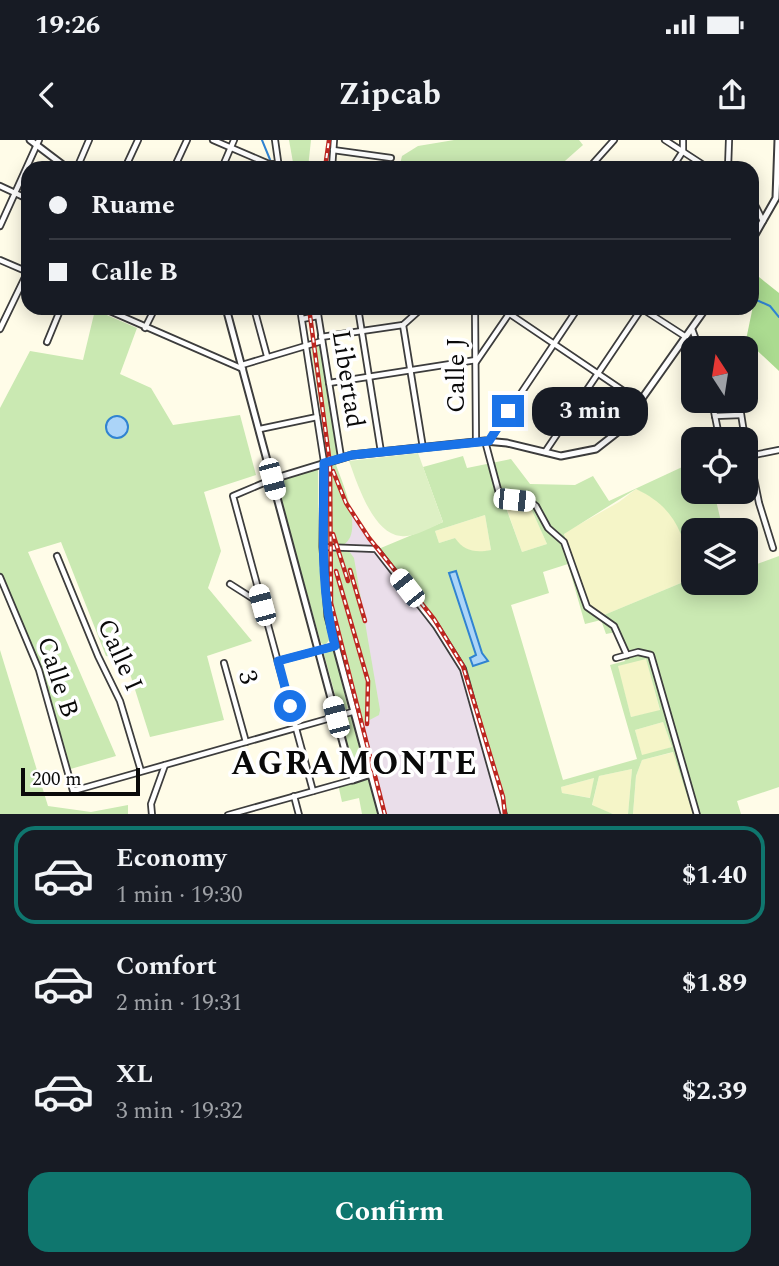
<!DOCTYPE html>
<html lang="en">
<head>
<meta charset="utf-8">
<style>
  :root { --surface:#171b24; --page:#242831; --text:#f1f3f6; --muted:#9ea1a6; --line:#363941; --accent:#0f766e }
  body { margin:0; font-family:Spectral,serif; background:var(--page); color:var(--text); height:100vh; display:flex; flex-direction:column; font-size:26px; white-space:nowrap }
  * { box-sizing:border-box; margin:0 }
  p { font-size:23px; color:var(--muted) }
  .icon { flex:none; width:38px; height:38px; fill:none; stroke:currentColor; stroke-width:2; stroke-linecap:round; stroke-linejoin:round }
  .map { position:relative; height:674px; overflow:hidden }
  .details { display:flex; flex-direction:column; background:var(--surface); flex:1 }
  .details>* { flex:none }
  .banner { position:absolute; left:21px; top:21px; width:738px; height:154px; border-radius:21px; box-shadow:0 4px 18px #0003; display:grid; align-content:center; height:154px; padding:0 28px; background:var(--surface) }
  .needle { width:46px; rotate:348deg }
  .tools { position:absolute; left:681px; top:196px; display:grid; gap:14px }
  .tools a { display:grid; place-items:center; width:77px; height:77px; border-radius:14px; background:var(--surface); box-shadow:0 4px 18px #0003; font-size:35px }
  .scale { position:absolute; left:21px; bottom:18px; width:119px; box-sizing:border-box; padding-left:7px; border:4px solid #0a0a0a; border-top:0; font-size:19px; line-height:24px; white-space:nowrap; color:#0a0a0a; -webkit-text-stroke:5px #fff; paint-order:stroke }
  .end { position:absolute; width:32px; height:32px; margin:-16px; border:9px solid #1a73e8; background:#fff; box-shadow:0 0 0 4px #fff }
  .from { border-radius:50% }
  .bubble { position:absolute; height:49px; border-radius:21px; background:var(--surface); box-shadow:0 4px 18px #0003; font-size:23px; font-weight:700; line-height:49px; text-align:center }
  .car { position:absolute; width:21px; height:42px; margin:-21px -10px; border-radius:9px; box-shadow:0 0 5px 2px #0007; background:linear-gradient(#fff 24%,#345 0 40%,#fff 0 76%,#345 0 86%,#fff 0) }
  .banner b { display:flex; align-items:center; gap:24px; height:66px; font-size:26px }
  .banner b+b { border-top:2px solid var(--line) }
  .banner i { width:18px; height:18px; background:var(--text) }
  ul { padding:12px 0 0; list-style:none }
  li { display:flex; align-items:center; gap:21px; height:98px; margin:0 14px 10px; padding:0 14px; border:4px solid transparent; border-radius:21px }
  li div { flex:1 }
  li b { display:block; font-size:26px }
  li em { font-style:normal; font-weight:700 }
  li.on { border-color:var(--accent) }
  li>.icon { width:63px; height:63px; stroke-width:1.5 }
  .cta { display:flex; gap:14px; margin-top:auto; padding:14px 28px }
  .cta a { flex:1; height:80px; border-radius:21px; background:var(--accent); color:#fff; font-size:28px; font-weight:700; line-height:80px; text-align:center }
  .status { display:flex; justify-content:space-between; align-items:center; height:49px; padding:0 35px; background:var(--surface); direction:ltr }
  .status svg { height:19px; fill:currentColor }
  header { display:flex; justify-content:space-between; align-items:center; height:91px; padding:0 28px; background:var(--surface); font-size:32px; font-weight:700 }
  .map>svg:first-child { display:block }
</style>
</head>
<body>
<div class="status"><b>19:26</b><svg viewBox="0 0 49 12"><path d="M0 12V9h3v3zM5 12V6h3v6zM10 12V3h3v9zM15 12V0h3v12zM26 1h20v11H26zM47 4h2v5h-2z"/></svg></div>
<header><svg class="icon" aria-label="back" viewBox="0 0 24 24"><path d="M15 5l-7 7 7 7"/></svg>Zipcab<svg class="icon" aria-label="share" viewBox="0 0 24 24"><path d="M12 15V3M7 8l5-5 5 5M5 13v7h14v-7"/></svg></header>
<div class="map">
<svg width="779" height="675" viewBox="0 0 779 675">
  <rect width="100%" height="100%" fill="#fffce8"/>
  <!-- industrial -->
  <path fill="#eadeea" d="M 329,320 L 346,363 L 369,398 L 434,479 L 463,526 L 502,674 L 382,674 L 328,476 L 323,417 L 324,322 Z"/>
  <!-- farmland -->
  <g fill="#f5f5c8">
    <path d="M 636,349 L 656,358 L 678,383 L 693,427 L 693,438 L 604,475 L 589,465 L 564,393 L 619,362 Z"/>
    <path d="M 505,364 L 529,364 L 547,404 L 522,412 Z"/>
    <path d="M 485,375 L 491,410 L 478,413 L 461,407 L 455,398 L 439,403 L 435,391 Z"/>
    <path d="M 646,518 L 660,571 L 631,577 L 617,526 Z"/>
    <path d="M 663,582 L 672,607 L 642,616 L 635,590 Z"/>
    <path d="M 674,612 L 693,674 L 633,675 L 636,636 L 642,620 Z"/>
    <path d="M 632,629 L 628,674 L 613,674 L 592,666 L 599,636 Z"/>
    <path d="M 594,638 L 591,658 L 562,653 L 561,647 Z"/>
  </g>
  <!-- green -->
  <g fill="#cae9b2" fill-rule="evenodd">
    <path d="M 289,0 L 311,0 L 308,28 L 294,28 Z"/>
    <path d="M 454,0 L 579,0 L 583,5 L 557,28 L 399,28 L 402,16 L 418,6 Z"/>
    <path d="M 95,170 L 137,188 L 120,234 L 151,248 L 173,285 L 240,275 L 256,335 L 204,352 L 221,411 L 208,448 L 252,501 L 207,516 L 224,580 L 150,597 L 125,518 L 106,516 L 61,402 L 28,412 L 116,616 L 67,630 L 39,530 L 0,437 L 0,268 L 30,211 L 83,220 Z"/>
    <path d="M 313,205 L 320,206 L 337,315 L 328,317 L 311,209 Z"/>
    <path d="M 463,316 L 467,328 L 511,319 L 530,344 L 575,345 L 593,336 L 609,361 L 693,322 L 693,352 L 714,352 L 723,390 L 693,390 L 693,427 C 680,389 674,367 636,349 L 564,394 L 589,464 L 604,475 L 693,438 L 693,443 L 746,443 L 746,428 L 779,416 L 779,647 L 737,661 L 741,674 L 693,674 L 673,612 L 642,620 L 636,636 L 633,674 L 628,674 L 632,629 L 599,636 L 592,665 L 613,674 L 504,674 L 463,526 L 434,479 L 376,410 L 443,382 L 423,327 ZM 529,364 L 547,404 L 522,412 L 505,365 ZM 485,375 L 491,410 C 475,413 464,411 455,398 L 439,403 L 435,391 ZM 568,424 L 585,484 L 601,480 L 606,494 L 616,492 L 625,521 L 610,525 L 637,619 L 563,640 L 511,465 L 549,453 L 543,432 ZM 646,519 L 660,570 L 631,577 L 618,526 ZM 663,582 L 672,607 L 642,615 L 635,590 ZM 594,638 L 590,658 L 562,653 L 561,647 Z"/>
    <path d="M 335,322 C 342,342 365,393 343,405 L 327,403 L 327,326 Z"/>
    <path d="M 315,328 L 318,330 L 319,418 L 324,476 L 330,499 L 325,505 L 321,503 L 276,343 Z"/>
    <path d="M 342,409 L 349,411 L 354,418 L 380,570 L 379,575 L 364,583 L 357,579 L 332,479 L 326,412 Z"/>
    <path d="M 0,510 L 48,666 L 91,672 L 128,665 L 128,674 L 0,674 Z"/>
    <path d="M 330,510 L 334,511 L 348,568 L 344,572 L 339,570 L 324,514 Z"/>
    <path d="M 351,576 L 366,631 L 355,635 L 341,580 Z"/>
    <path d="M 371,634 L 382,674 L 362,674 L 359,658 L 342,662 L 338,644 Z"/>
  </g>
  <!-- forest -->
  <path fill="#abdb90" d="M 759,137 L 779,153 L 779,231 L 746,200 Z"/>
  <!-- pitch -->
  <path fill="#ddf0c4" d="M 418,313 L 443,382 C 432,387 413,398 401,396 C 373,394 357,343 349,321 Z"/>
  <!-- water -->
  <g fill="#abd4f8" stroke="#3083d1" stroke-width="2">
    <circle cx="117" cy="287" r="11"/>
    <path d="M 456,431 L 482,513 L 488,521 L 473,526 L 470,518 L 476,515 L 449,433 Z"/>
  </g>
  <g fill="none" stroke-linecap="round" stroke-linejoin="round">
    <!-- stream -->
    <g stroke="#3083d1" stroke-width="2">
      <path d="M 262,0 L 271,22"/>
      <path d="M 752,158 L 770,166 L 779,177"/>
    </g>
    <defs>
      <g id="minor">
        <path d="M 213,0 L 269,24 L 279,24"/>
        <path d="M 275,0 L 279,28"/>
        <path d="M 665,0 L 708,28"/>
        <path d="M 333,10 L 391,18"/>
        <path d="M 77,28 L 89,0"/>
        <path d="M 125,28 L 138,0"/>
        <path d="M 174,28 L 187,0"/>
        <path d="M 222,28 L 234,0"/>
        <path d="M 332,28 L 334,0"/>
        <path d="M 589,28 L 614,0"/>
        <path d="M 672,28 L 683,11 L 683,0"/>
        <path d="M 728,28 L 729,0"/>
        <path d="M 0,46 L 28,59"/>
        <path d="M 752,59 L 763,81"/>
        <path d="M 0,86 L 39,0"/>
        <path d="M 0,120 L 28,132"/>
        <path d="M 103,168 L 243,229"/>
        <path d="M 254,168 L 267,216"/>
        <path d="M 300,168 L 324,322"/>
        <path d="M 317,168 L 341,317"/>
        <path d="M 358,168 L 381,312"/>
        <path d="M 475,168 L 476,302"/>
        <path d="M 501,168 L 640,262"/>
        <path d="M 641,168 L 686,197"/>
        <path d="M 302,179 L 318,176"/>
        <path d="M 403,185 L 423,308"/>
        <path d="M 145,188 L 155,168"/>
        <path d="M 0,189 L 28,131"/>
        <path d="M 692,189 L 699,208"/>
        <path d="M 321,197 L 403,185 L 422,168"/>
        <path d="M 47,202 L 61,168"/>
        <path d="M 476,222 L 513,168"/>
        <path d="M 242,225 L 322,201"/>
        <path d="M 329,243 L 476,220"/>
        <path d="M 712,261 L 718,291"/>
        <path d="M 739,261 L 745,299"/>
        <path d="M 715,276 L 741,275"/>
        <path d="M 260,289 L 317,277"/>
        <path d="M 746,299 L 759,363 L 773,408"/>
        <path d="M 485,301 L 500,357 L 531,362 L 536,366 L 548,388 L 564,402 L 587,467 L 614,486 L 627,515"/>
        <path d="M 489,301 L 578,168"/>
        <path d="M 545,312 L 642,168"/>
        <path d="M 749,316 L 779,310"/>
        <path d="M 273,339 L 233,356 L 313,651"/>
        <path d="M 323,407 L 376,409 L 436,486 L 463,529 L 504,675"/>
        <path d="M 57,416 L 98,516 L 120,561 L 141,631"/>
        <path d="M 0,437 L 39,530 L 73,651 L 352,572"/>
        <path d="M 230,444 L 263,465"/>
        <path d="M 616,518 L 638,512 L 651,515 L 697,675"/>
        <path d="M 278,521 L 335,506"/>
        <path d="M 224,523 L 246,602"/>
        <path d="M 294,656 L 299,675"/>
        <path d="M 152,675 L 151,664 L 165,625"/>
        <path d="M 228,675 L 353,640"/>
      </g>
      <g id="tertiary">
        <path d="M 30,0 L 67,28"/>
        <path d="M 752,100 L 776,58 L 778,0"/>
        <path d="M 226,168 L 353,640 L 371,634"/>
        <path d="M 324,322 L 323,407 L 328,476 L 382,675"/>
        <path d="M 273,339 L 352,315 L 485,301 L 507,303 L 561,316 L 596,309 L 619,291 L 706,168"/>
      </g>
    </defs>
    <!-- minor casing -->
    <use href="#minor" stroke="#3d3d3d" stroke-width="8"/>
    <!-- tertiary casing -->
    <use href="#tertiary" stroke="#3d3d3d" stroke-width="9"/>
    <!-- minor -->
    <use href="#minor" stroke="#fff" stroke-width="4.5"/>
    <!-- tertiary -->
    <use href="#tertiary" stroke="#fff" stroke-width="5"/>
    <defs>
      <g id="rail">
        <path d="M 325,28 L 329,0"/>
        <path d="M 309,168 L 330,324 L 331,463 L 385,675"/>
        <path d="M 333,331 L 346,363 L 369,398 L 434,479 L 463,526 L 503,657 L 505,675"/>
        <path d="M 333,394 L 348,441"/>
        <path d="M 350,430 L 365,481"/>
        <path d="M 336,431 L 368,541 L 367,584"/>
      </g>
    </defs>
    <!-- rail casing -->
    <use href="#rail" stroke="#bd2620" stroke-width="4.5"/>
    <!-- rail -->
    <use href="#rail" stroke="#fff" stroke-width="2" stroke-dasharray="5" stroke-linecap="butt"/>
  </g>
  <g fill="none" stroke-linecap="round" stroke-linejoin="round">
    <!-- route -->
    <path stroke="#1a73e8" stroke-width="9" d="M 290,566 L 278,521 L 335,506 C 319,446 324,384 324,323 L 352,315 L 489,301 L 508,271"/>
  </g>
  <g text-anchor="middle" dominant-baseline="central" stroke-width="7" stroke-linejoin="round" paint-order="stroke">
    <!-- street labels -->
    <g font-size="26" fill="#0a0a0a" stroke="#fff">
      <text transform="translate(456 235) rotate(-90)">Calle J</text>
      <text transform="translate(348 239) rotate(81)">Libertad</text>
      <text transform="translate(120 515) rotate(66)">Calle I</text>
      <text transform="translate(58 537) rotate(72)">Calle B</text>
      <text transform="translate(248 537) rotate(74)">3</text>
    </g>
    <!-- district labels -->
    <g font-size="33" font-weight="bold" letter-spacing="2" fill="#0a0a0a" stroke="#fff">
      <text x="355" y="624">AGRAMONTE</text>
    </g>
  </g>
</svg>
<div class="tools">
<a><svg class="needle" viewBox="-14 -14 28 28"><path d="M0-13l5 13h-10z" fill="#e53935"/><path d="M0 13l5-13h-10z" fill="#9ea1a6"/></svg></a>
<a><svg class="icon" aria-label="locate" viewBox="0 0 24 24"><circle cx="12" cy="12" r="6"/><path d="M12 2v4M12 18v4M2 12h4M18 12h4"/></svg></a>
<a><svg class="icon" aria-label="layers" viewBox="0 0 24 24"><path d="M12 4l9 5-9 5-9-5zM3 14l9 5 9-5"/></svg></a>
</div>
<div class="scale">200 m</div>
<i class="end from" style="left:290px;top:566px"></i>
<i class="end" style="left:508px;top:271px"></i>
<div class="bubble" style="left:532px;top:247px;width:116px">3 min</div>
<i class="car" style="left:272px;top:339px;rotate:165deg"></i>
<i class="car" style="left:514px;top:360px;rotate:96deg"></i>
<i class="car" style="left:407px;top:448px;rotate:322deg"></i>
<i class="car" style="left:262px;top:465px;rotate:345deg"></i>
<i class="car" style="left:336px;top:577px;rotate:345deg"></i>
<div class="banner">
<b><i class="from"></i>Ruame</b>
<b><i></i>Calle B</b>
</div>
</div>
<section class="details">
<ul>
<li class="on"><svg class="icon" aria-label="car" viewBox="0 0 24 24"><path d="M5 17H2v-5l4-1 3-4h7l3 4 3 1v5h-3M9 17h6M6 11h13"/><circle cx="7" cy="17" r="2"/><circle cx="17" cy="17" r="2"/></svg><div><b>Economy</b><p>1 min · 19:30</p></div><em>$1.40</em></li>
<li><svg class="icon" aria-label="car" viewBox="0 0 24 24"><path d="M5 17H2v-5l4-1 3-4h7l3 4 3 1v5h-3M9 17h6M6 11h13"/><circle cx="7" cy="17" r="2"/><circle cx="17" cy="17" r="2"/></svg><div><b>Comfort</b><p>2 min · 19:31</p></div><em>$1.89</em></li>
<li><svg class="icon" aria-label="car" viewBox="0 0 24 24"><path d="M5 17H2v-5l4-1 3-4h7l3 4 3 1v5h-3M9 17h6M6 11h13"/><circle cx="7" cy="17" r="2"/><circle cx="17" cy="17" r="2"/></svg><div><b>XL</b><p>3 min · 19:32</p></div><em>$2.39</em></li>
</ul>
<div class="cta"><a>Confirm</a></div>
</section>
</body>
</html>
